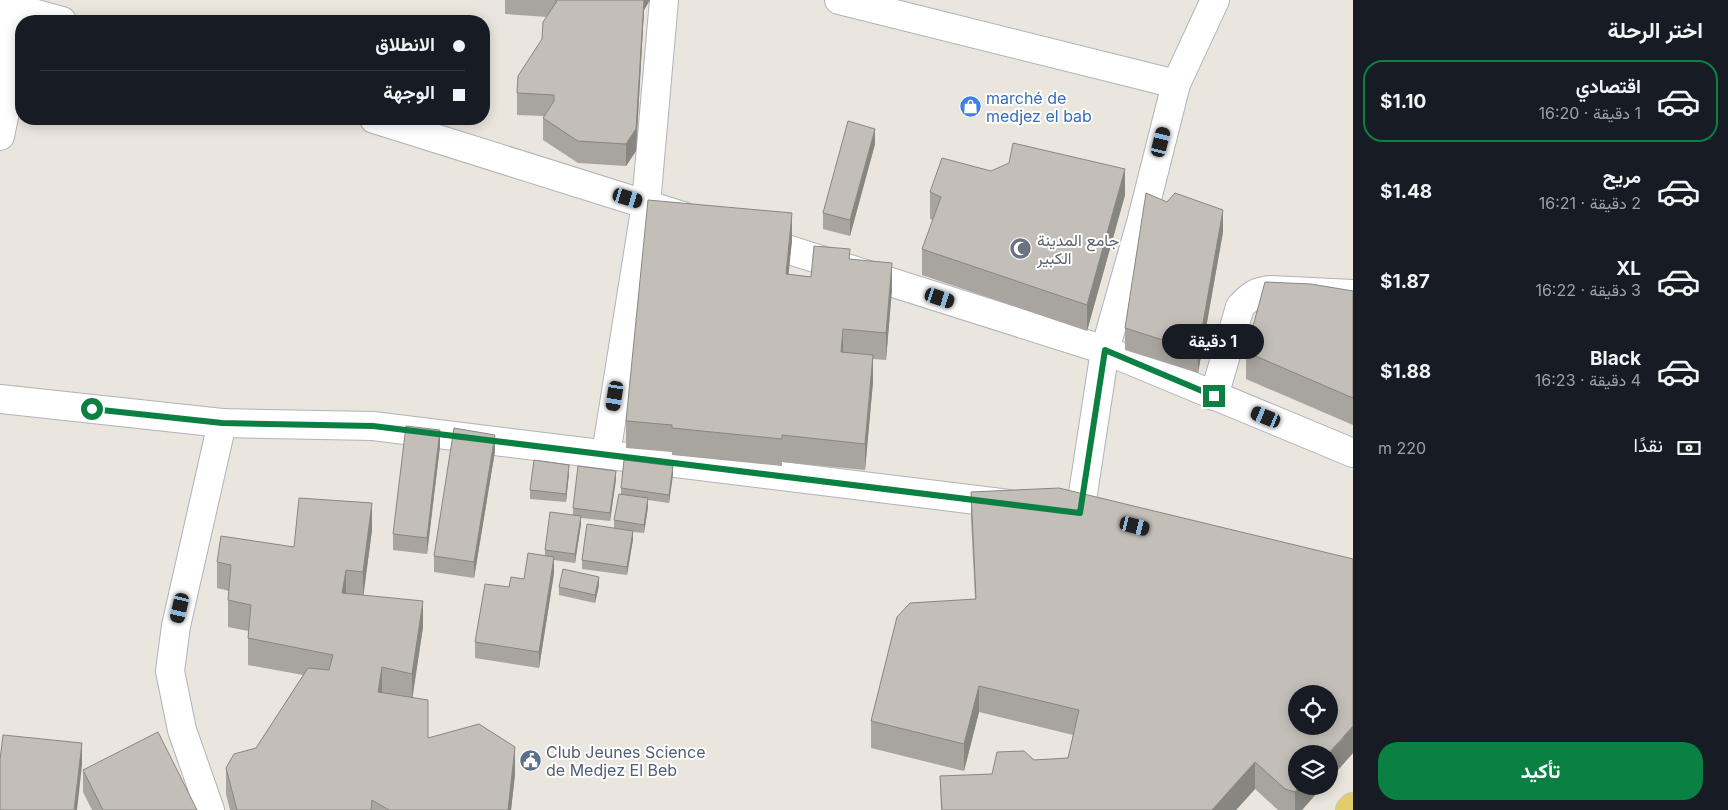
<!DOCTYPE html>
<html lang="ar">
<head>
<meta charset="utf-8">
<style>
  :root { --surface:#171b24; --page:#242831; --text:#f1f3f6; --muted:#9ea1a6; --line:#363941; --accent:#0b8043 }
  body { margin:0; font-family:Inter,Vazirmatn,sans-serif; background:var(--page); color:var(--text); direction:rtl; height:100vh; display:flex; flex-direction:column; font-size:19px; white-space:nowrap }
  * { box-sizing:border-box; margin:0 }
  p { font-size:16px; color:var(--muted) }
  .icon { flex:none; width:28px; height:28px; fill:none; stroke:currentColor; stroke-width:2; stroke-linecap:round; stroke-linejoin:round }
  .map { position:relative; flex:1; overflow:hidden; direction:ltr }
  .details { display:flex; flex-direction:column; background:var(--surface); width:375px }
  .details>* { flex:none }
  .top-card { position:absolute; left:15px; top:15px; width:475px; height:110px; border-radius:20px; box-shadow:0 2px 12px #0003; direction:rtl; display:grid; align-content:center; height:110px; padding:0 25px; background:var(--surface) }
  .buttons { position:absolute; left:1288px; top:685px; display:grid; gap:10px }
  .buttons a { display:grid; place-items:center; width:50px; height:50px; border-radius:50%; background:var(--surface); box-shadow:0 2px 12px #0003; font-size:25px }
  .end { position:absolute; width:22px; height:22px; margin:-11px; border:6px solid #0b8043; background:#fff; box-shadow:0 0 0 2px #fff }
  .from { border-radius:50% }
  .bubble { position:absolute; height:35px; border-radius:18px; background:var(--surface); box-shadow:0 2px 12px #0003; font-size:16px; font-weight:700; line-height:35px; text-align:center; direction:rtl }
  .car { position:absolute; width:15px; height:30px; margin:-15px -8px; border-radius:6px; box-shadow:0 0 4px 1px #0007; background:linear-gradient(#222 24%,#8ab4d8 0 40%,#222 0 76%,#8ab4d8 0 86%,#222 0) }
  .top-card b { display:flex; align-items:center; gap:18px; height:48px; font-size:19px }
  .top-card b+b { border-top:1px solid var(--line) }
  .top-card i { width:12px; height:12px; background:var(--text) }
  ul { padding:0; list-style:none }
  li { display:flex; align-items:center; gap:15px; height:82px; margin:0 10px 8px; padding:0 15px; border:2px solid transparent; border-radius:20px }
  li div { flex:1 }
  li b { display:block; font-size:19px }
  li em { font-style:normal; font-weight:700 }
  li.current { border-color:var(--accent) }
  li>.icon { width:45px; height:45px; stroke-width:1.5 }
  h2 { padding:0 25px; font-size:22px; line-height:60px }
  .pay { display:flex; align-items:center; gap:12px; height:55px; padding:0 25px; font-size:19px }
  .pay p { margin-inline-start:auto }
  .cta { display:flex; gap:10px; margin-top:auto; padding:10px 25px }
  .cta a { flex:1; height:58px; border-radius:20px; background:var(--accent); color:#fff; font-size:20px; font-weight:700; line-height:58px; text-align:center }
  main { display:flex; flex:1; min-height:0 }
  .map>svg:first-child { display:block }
</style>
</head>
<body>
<main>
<section class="details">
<h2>اختر الرحلة</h2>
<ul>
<li class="current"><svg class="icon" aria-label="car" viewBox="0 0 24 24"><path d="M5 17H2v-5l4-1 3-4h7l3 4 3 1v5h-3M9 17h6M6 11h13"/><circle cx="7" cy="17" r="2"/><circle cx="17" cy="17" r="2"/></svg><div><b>اقتصادي</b><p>1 دقيقة · 16:20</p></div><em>$1.10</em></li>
<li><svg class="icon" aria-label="car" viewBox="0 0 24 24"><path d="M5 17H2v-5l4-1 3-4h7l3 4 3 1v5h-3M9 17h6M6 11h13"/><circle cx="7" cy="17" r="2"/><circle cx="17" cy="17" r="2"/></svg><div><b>مريح</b><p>2 دقيقة · 16:21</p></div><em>$1.48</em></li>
<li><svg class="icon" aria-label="car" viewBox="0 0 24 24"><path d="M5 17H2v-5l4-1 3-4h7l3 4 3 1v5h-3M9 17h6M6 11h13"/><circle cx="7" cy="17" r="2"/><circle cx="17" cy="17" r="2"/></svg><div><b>XL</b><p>3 دقيقة · 16:22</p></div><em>$1.87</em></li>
<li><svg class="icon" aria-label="car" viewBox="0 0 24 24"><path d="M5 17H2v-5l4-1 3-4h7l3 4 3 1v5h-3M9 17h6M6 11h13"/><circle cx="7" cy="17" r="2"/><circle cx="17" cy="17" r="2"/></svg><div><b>Black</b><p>4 دقيقة · 16:23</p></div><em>$1.88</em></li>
</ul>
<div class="pay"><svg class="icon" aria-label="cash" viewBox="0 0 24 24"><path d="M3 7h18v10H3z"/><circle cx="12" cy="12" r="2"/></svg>نقدًا<p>220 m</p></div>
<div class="cta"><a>تأكيد</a></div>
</section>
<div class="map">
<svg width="1353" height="810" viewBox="0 0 1353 810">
  <rect width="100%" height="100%" fill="#eae5dd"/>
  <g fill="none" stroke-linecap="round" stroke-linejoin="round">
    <defs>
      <g id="minor">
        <path d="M 839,0 L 1176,84"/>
        <path d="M 0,4 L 62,21"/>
        <path d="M 374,119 L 683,216"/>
        <path d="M 0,136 L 13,73 L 14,0"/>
        <path d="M 755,239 L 1105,350 L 1353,453"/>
        <path d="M 1214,396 L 1240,307 C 1250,296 1256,291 1271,290 L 1353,294"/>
        <path d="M 0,399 L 222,423 L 373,426 L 1009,504"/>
        <path d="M 606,454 L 646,204 L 664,0"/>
        <path d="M 1080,513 L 1105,350 L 1142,219 L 1176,84 L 1215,0"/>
        <path d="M 210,810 L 182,730 L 170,671 L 176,626 L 222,423"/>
      </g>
      <path id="primary" d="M 1350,810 L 1353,807"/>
    </defs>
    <!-- minor casing -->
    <use href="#minor" stroke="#b0b2bc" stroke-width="30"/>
    <!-- primary casing -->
    <use href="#primary" stroke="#c3c3c3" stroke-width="30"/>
    <!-- minor -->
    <use href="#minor" stroke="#fff" stroke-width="28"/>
    <!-- primary -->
    <use href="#primary" stroke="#e1ce6b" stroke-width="28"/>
  </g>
  <!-- wall -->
  <g fill="#a8a49e">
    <path d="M 505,0 L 650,0 L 644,10 L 636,151 L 626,166 L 578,163 L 543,140 L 543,118 L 544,116 L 517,115 L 517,93 L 542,39 L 547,17 L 505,14 Z"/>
    <path d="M 875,144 L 850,236 L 823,229 L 823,213 Z"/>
    <path d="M 991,171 L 1125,195 L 1087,331 L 922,275 L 922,249 L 933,220 L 930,219 L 930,192 Z"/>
    <path d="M 1223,232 L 1198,373 L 1125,350 L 1125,328 Z"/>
    <path d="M 792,240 L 788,274 L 811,277 L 850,259 L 892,289 L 886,360 L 873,359 L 873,382 L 865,470 L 782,462 L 782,466 L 672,455 L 672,452 L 626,448 L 626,421 Z"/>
    <path d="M 1353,291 L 1353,425 L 1246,379 L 1246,352 Z"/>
    <path d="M 440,446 L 427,554 L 393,550 L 393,534 Z"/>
    <path d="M 495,451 L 474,578 L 434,572 L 434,556 Z"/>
    <path d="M 569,473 L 566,502 L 530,499 L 530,490 Z"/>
    <path d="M 673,474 L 669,503 L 648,500 L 648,507 L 644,533 L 633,532 L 633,539 L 627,575 L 582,569 L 582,560 L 614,528 L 614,520 L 621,495 L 621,488 Z"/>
    <path d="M 616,479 L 610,521 L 581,518 L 581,524 L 575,563 L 554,560 L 554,573 L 539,668 L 475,658 L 475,642 L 509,587 L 524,579 L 545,555 L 545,550 L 573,515 L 573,508 Z"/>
    <path d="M 971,492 L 1353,753 L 1329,780 L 1329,754 L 1296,786 L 1323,786 L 1302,810 L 1278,810 L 1255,789 L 1236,810 L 941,810 L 940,776 L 992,774 L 1034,760 L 1068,758 L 1073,735 L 979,712 L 964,771 L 871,748 L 871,721 L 975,599 L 971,519 Z"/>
    <path d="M 372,530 L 363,595 L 423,627 L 412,697 L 428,738 L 515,774 L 511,810 L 230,810 L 226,794 L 226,768 L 256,748 L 303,675 L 248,665 L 248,631 L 228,627 L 228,600 L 229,591 L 217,588 L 217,562 L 294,547 Z"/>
    <path d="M 599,585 L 595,603 L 559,595 L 559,587 Z"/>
    <path d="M 83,770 L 197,810 L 92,810 L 83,792 Z"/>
  </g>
  <!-- shaded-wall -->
  <g fill="#888681">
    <path d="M 644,0 L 650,0 L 644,10 L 636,151 L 626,166 L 626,144 Z"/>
    <path d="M 875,129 L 875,144 L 850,236 L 850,220 Z"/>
    <path d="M 1125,169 L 1125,195 L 1087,331 L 1087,305 Z"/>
    <path d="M 1223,210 L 1223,232 L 1198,373 L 1198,351 Z"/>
    <path d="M 792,213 L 792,240 L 786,300 L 786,274 Z"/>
    <path d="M 892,263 L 892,289 L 886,360 L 886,333 Z"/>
    <path d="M 843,329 L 843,356 L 841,352 Z"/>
    <path d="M 873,355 L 873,382 L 865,470 L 865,444 Z"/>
    <path d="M 440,430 L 440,446 L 427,554 L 427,538 Z"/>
    <path d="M 495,435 L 495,451 L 474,578 L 474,562 Z"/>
    <path d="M 569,465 L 569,473 L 566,502 L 566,494 Z"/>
    <path d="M 673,466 L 673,474 L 669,503 L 669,495 Z"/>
    <path d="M 616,471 L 616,479 L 610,521 L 610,513 Z"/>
    <path d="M 648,498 L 648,507 L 644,533 L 644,525 Z"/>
    <path d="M 372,503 L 372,530 L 363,599 L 363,572 Z"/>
    <path d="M 581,516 L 581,524 L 575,563 L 575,554 Z"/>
    <path d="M 633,531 L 633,539 L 627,575 L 627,567 Z"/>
    <path d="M 554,557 L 554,573 L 539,668 L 539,652 Z"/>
    <path d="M 346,570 L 346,597 L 342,593 Z"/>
    <path d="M 599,577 L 599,585 L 595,603 L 595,595 Z"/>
    <path d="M 423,601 L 423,627 L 412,701 L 412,674 Z"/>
    <path d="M 382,667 L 382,694 L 378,692 Z"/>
    <path d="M 979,686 L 979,712 L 964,771 L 964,744 Z"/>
    <path d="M 1353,726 L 1353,753 L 1329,780 L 1329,754 Z"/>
    <path d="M 82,743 L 82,765 L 77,810 L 74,810 Z"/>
    <path d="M 515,747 L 515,774 L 511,810 L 508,810 Z"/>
    <path d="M 1255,762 L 1255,789 L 1236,810 L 1212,810 Z"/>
    <path d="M 1299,786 L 1323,786 L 1302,810 L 1295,810 L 1295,792 Z"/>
  </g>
  <!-- building -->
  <g fill="#c3bfb8" stroke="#888681" fill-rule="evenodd">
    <path d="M 555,0 L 644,0 L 636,129 L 626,144 L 578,141 L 543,118 L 554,101 L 554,95 L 517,93 L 518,76 L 542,39 L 543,22 L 557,1 Z"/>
    <path d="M 848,121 L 875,129 L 850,220 L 823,213 Z"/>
    <path d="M 1013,143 L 1125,169 L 1087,305 L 922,249 L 941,197 L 930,192 L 942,158 L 991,171 L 1009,163 Z"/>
    <path d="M 1146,193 L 1167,202 L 1175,193 L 1223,210 L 1198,351 L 1125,328 Z"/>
    <path d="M 648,200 L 792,213 L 786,274 L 811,277 L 814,246 L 850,249 L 849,259 L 892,263 L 886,333 L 843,329 L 841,352 L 873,355 L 865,444 L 782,435 L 782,439 L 672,428 L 672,425 L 626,421 Z"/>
    <path d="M 1265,282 L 1311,284 L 1353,291 L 1353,398 L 1246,352 Z"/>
    <path d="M 406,426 L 440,430 L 427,538 L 393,534 Z"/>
    <path d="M 454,428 L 495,435 L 474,562 L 434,556 Z"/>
    <path d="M 534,460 L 569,465 L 566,494 L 530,490 Z"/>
    <path d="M 624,460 L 673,466 L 669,495 L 621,488 Z"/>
    <path d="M 578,466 L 616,471 L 610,513 L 573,508 Z"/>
    <path d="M 1059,488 L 1353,559 L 1353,726 L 1328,754 L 1296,754 L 1296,786 L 1299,786 L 1295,792 L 1285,789 L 1255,762 L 1212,810 L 942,810 L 940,776 L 992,774 L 997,752 L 1024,751 L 1034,760 L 1068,758 L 1079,710 L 979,686 L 964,744 L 871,721 L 897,617 L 910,603 L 976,599 L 971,492 ZM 1296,694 L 1329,694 L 1329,726 L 1296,726 Z"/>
    <path d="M 619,494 L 648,498 L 644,525 L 614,520 Z"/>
    <path d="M 299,498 L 372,503 L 363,572 L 346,570 L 342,593 L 423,601 L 412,674 L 382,667 L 378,692 L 428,700 L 428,738 L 479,724 L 515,747 L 508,810 L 389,810 L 372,800 L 371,810 L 237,810 L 226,768 L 234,754 L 256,748 L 308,668 L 329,670 L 333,655 L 248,638 L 251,605 L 228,600 L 231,565 L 217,562 L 221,536 L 294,547 Z"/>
    <path d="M 550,512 L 581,516 L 575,554 L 545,550 Z"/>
    <path d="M 587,524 L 633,531 L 627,567 L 582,560 Z"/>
    <path d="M 528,553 L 554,557 L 539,652 L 475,642 L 485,584 L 509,587 L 511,577 L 524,579 Z"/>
    <path d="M 563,569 L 599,577 L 595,595 L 559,587 Z"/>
    <path d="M 158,732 L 197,810 L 103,810 L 83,770 Z"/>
    <path d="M 3,735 L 82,743 L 74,810 L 0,810 L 0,760 Z"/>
  </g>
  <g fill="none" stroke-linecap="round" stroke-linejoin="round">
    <!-- route -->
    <path stroke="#0b8043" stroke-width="6" d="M 92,409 L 222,423 L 373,426 L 1080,513 L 1105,350 L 1214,396"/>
  </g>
  <!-- icons -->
  <defs>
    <symbol id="shop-disc" viewBox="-11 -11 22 22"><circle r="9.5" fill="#3f7fe0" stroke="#fff"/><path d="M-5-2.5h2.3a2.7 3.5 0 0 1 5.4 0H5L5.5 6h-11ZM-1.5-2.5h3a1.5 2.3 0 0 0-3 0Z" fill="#fff"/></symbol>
    <symbol id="mosque-disc" viewBox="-11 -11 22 22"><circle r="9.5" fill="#6b7280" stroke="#fff"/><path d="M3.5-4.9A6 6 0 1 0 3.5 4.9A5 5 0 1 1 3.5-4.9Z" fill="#fff"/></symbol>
    <symbol id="civic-disc" viewBox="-11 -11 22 22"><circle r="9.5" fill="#5c6f8a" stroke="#fff"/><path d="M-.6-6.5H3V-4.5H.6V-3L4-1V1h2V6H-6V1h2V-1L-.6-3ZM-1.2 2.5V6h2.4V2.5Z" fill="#fff"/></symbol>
  </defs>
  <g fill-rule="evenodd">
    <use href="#shop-disc" x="958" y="94" width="25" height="25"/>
    <use href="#mosque-disc" x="1008" y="236" width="25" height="25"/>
    <use href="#civic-disc" x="518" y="748" width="25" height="25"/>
  </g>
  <g text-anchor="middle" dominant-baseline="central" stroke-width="4" stroke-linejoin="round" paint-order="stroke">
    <!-- shop labels -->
    <g font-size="16" fill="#366cbe" stroke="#fff" text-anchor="start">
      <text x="986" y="98">marché de<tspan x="986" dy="18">medjez el bab</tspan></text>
    </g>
    <!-- worship labels -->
    <g font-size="16" fill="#5b616d" stroke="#fff" text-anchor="start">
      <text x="1037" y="240">جامع المدينة<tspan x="1037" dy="18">الكبير</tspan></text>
    </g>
    <!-- service labels -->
    <g font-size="16" fill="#4e5e75" stroke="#fff" text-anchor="start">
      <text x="546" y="752">Club Jeunes Science<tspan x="546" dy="18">de Medjez El Beb</tspan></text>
    </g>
  </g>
</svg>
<div class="buttons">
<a><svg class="icon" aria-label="locate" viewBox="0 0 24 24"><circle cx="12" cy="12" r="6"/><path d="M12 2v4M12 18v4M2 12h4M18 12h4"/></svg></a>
<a><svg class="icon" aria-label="layers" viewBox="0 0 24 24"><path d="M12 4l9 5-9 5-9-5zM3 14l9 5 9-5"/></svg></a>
</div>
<i class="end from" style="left:92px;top:409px"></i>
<i class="end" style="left:1214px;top:396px"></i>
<div class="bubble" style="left:1162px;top:324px;width:102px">1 دقيقة</div>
<i class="car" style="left:1161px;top:142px;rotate:14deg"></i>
<i class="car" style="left:628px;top:198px;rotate:107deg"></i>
<i class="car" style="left:940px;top:298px;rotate:108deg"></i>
<i class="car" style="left:615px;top:396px;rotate:189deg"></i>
<i class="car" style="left:1266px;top:417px;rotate:292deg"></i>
<i class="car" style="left:1135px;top:526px;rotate:104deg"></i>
<i class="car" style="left:180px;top:608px;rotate:193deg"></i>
<div class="top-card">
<b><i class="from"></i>الانطلاق</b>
<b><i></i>الوجهة</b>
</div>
</div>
</main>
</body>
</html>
